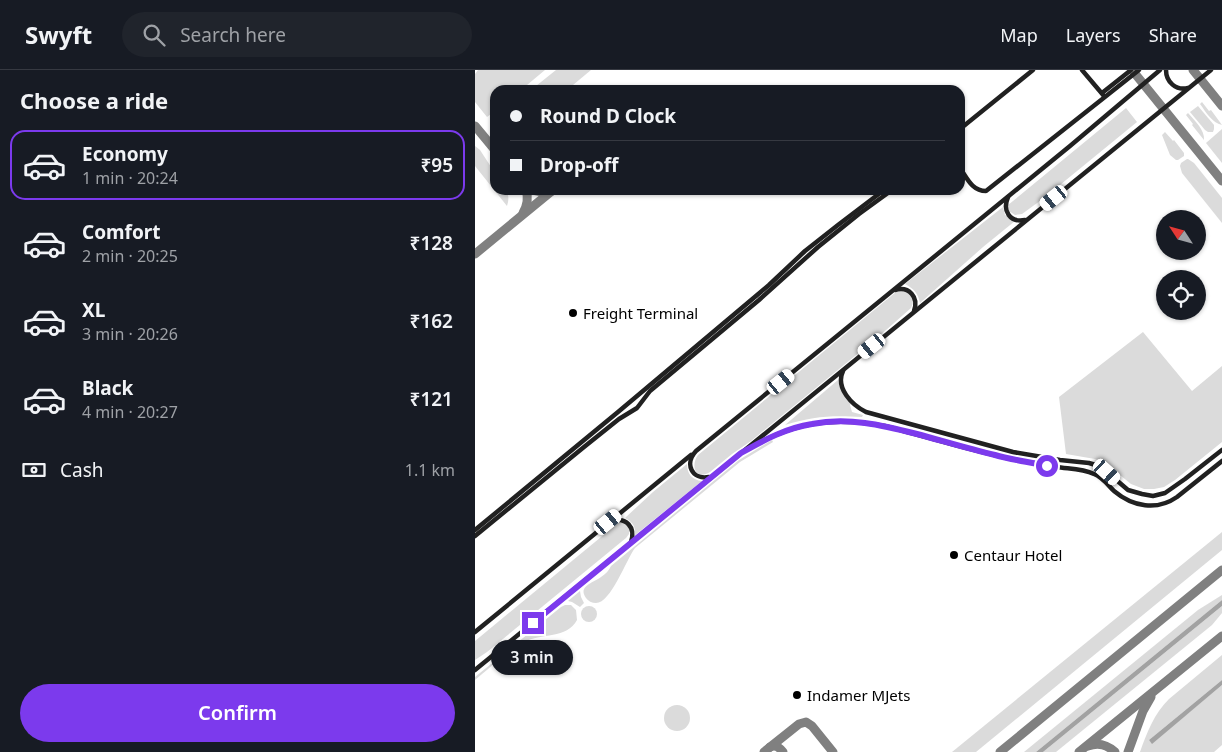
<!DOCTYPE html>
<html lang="en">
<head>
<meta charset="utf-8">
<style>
  :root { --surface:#171b24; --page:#20242c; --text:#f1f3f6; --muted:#9ea1a6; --line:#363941; --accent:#7c3aed }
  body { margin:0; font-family:"Noto Sans",sans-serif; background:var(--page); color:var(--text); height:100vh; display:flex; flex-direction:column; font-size:19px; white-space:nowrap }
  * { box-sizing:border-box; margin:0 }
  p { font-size:16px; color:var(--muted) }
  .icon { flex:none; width:28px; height:28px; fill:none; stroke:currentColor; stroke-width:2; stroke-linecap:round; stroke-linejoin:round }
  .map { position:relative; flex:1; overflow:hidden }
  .side { display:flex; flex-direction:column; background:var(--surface); width:475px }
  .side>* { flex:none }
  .top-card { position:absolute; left:15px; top:15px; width:475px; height:110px; border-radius:15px; box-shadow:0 1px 4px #0004; display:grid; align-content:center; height:110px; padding:0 20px; background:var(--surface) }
  .needle { width:32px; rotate:306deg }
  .fabs { position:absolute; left:681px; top:140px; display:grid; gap:10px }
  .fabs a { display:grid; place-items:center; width:50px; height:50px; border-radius:50%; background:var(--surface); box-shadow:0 1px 4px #0004; font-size:25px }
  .end { position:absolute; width:22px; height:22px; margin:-11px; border:6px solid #7c3aed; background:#fff; box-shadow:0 0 0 2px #fff }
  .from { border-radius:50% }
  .bubble { position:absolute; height:35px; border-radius:18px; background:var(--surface); box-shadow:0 1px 4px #0004; font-size:16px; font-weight:600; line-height:35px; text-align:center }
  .car { position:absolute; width:15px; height:30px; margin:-15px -8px; border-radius:6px; box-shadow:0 0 4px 1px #0007; background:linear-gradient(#fff 24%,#345 0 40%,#fff 0 76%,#345 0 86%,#fff 0) }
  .top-card b { display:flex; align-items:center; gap:18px; height:48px; font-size:19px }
  .top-card b+b { border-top:1px solid var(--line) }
  .top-card i { width:12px; height:12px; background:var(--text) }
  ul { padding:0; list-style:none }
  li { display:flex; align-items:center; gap:15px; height:70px; margin:0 10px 8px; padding:0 10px; border:2px solid transparent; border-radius:15px }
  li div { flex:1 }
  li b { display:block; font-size:19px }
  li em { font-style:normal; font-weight:600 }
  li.current { border-color:var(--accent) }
  li>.icon { width:45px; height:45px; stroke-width:1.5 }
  h2 { padding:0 20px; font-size:22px; line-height:60px }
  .pay { display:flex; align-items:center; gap:12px; height:55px; padding:0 20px; font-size:19px }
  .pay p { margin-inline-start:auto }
  .primary-button { display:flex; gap:10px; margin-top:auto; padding:10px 20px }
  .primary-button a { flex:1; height:58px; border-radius:30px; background:var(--accent); color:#fff; font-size:20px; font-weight:600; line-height:58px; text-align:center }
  header { display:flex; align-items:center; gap:30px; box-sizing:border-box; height:70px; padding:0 25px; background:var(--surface); border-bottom:1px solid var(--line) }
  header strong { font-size:24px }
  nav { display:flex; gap:28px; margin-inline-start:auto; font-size:18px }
  .search { width:350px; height:45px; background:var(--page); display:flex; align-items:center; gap:12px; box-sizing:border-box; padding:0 18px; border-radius:28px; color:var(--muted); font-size:19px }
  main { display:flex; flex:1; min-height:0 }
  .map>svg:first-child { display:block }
</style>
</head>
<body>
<header>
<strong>Swyft</strong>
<div class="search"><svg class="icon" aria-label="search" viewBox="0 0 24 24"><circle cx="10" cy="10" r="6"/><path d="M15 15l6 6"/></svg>Search here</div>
<nav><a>Map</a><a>Layers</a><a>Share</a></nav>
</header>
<main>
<section class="side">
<h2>Choose a ride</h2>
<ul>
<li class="current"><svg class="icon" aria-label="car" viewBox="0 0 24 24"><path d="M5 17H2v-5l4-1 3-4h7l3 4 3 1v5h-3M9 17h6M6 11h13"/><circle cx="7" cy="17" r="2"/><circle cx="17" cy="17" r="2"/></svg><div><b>Economy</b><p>1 min · 20:24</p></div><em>₹95</em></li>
<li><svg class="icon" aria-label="car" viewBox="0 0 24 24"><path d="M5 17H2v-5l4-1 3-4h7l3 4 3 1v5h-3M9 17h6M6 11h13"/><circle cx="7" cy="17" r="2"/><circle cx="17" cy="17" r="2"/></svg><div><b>Comfort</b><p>2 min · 20:25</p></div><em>₹128</em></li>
<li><svg class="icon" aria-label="car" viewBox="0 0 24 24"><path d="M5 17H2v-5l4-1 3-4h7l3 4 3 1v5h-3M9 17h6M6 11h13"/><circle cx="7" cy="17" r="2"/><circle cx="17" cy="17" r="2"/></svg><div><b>XL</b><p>3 min · 20:26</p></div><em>₹162</em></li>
<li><svg class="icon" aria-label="car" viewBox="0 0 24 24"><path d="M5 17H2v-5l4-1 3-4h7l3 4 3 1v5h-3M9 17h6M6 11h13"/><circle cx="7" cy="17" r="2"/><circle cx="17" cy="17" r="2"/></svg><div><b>Black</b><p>4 min · 20:27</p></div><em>₹121</em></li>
</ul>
<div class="pay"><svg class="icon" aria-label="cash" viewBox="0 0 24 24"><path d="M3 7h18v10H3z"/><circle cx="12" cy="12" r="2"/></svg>Cash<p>1.1 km</p></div>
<div class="primary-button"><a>Confirm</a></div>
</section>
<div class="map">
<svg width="747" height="682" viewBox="0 0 747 682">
  <rect width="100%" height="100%" fill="#fff"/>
  <!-- green -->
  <g fill="#dbdbdb">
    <path d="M 3,0 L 70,0 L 46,20 L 20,20 L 20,41 L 12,47 L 0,32 L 0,4 Z"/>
    <path d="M 81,0 L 116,0 L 92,20 L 56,20 Z"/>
    <path d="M 727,32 L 734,41 L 736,40 L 747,55 C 737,53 731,42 725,34 Z"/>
    <path d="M 723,36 L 739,55 L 739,59 L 738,62 L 733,62 L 730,60 L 715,42 Z"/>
    <path d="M 651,38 L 662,52 L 569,128 L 547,144 L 540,145 L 534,141 L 533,135 L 538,131 Z"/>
    <path d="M 713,43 C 720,51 730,60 729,70 L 717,55 L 718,54 L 711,45 Z"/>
    <path d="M 747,59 L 747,93 L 731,73 Z"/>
    <path d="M 690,62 L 698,71 L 699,70 L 709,83 L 709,86 L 703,90 L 701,90 L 695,85 L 687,65 Z"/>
    <path d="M 0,76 L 5,80 L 20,103 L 20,120 L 31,120 C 34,125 34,130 32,136 L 0,96 Z"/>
    <path d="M 712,89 L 713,89 L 719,93 L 747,128 L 747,153 L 707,103 L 705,96 L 706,93 Z"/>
    <path d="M 528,137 L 530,145 L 540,151 L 508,177 L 445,233 C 443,223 439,219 430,214 Z"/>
    <path d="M 425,221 C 436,221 441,228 436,238 L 402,268 L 276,371 L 257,384 L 235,402 C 221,411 215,396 223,385 L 421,222 Z"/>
    <path d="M 668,262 L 717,321 L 747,296 L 747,372 L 700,410 L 689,417 L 679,419 L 669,419 L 656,414 L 629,392 L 620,389 L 591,384 L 584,327 Z"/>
    <path d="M 363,310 L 366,320 L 376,334 L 375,335 L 377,342 L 388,345 L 387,347 C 358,345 338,346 310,355 Z"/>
    <path d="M 297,370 L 298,372 L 265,392 L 160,478 C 151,490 136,533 121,533 C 117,533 113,531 111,528 C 102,516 120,512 126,507 C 131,504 134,500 136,496 L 264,390 Z"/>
    <path d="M 212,394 C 212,404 217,410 227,411 L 159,466 C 162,458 158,452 150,448 L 178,422 Z"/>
    <path d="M 143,453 L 149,453 L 154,457 L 154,464 L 151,468 L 12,582 L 0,590 L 0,571 Z"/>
    <path d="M 747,462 L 747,480 L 501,682 L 477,682 Z"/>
    <path d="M 105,521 L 106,527 L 109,533 L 105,537 L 97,532 L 93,531 Z"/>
    <path d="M 747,525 L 747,530 L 561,682 L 549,682 L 723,540 Z"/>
    <path d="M 90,535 L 96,535 L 101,540 L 102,550 C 92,569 66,563 49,572 C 34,579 14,599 0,610 L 0,607 L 86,537 Z"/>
    <path d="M 747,536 L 747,543 L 737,555 L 581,682 L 568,682 Z"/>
    <circle cx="114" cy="544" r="8"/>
    <path d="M 747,585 L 747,610 L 674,670 L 677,673 L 747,615 L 747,675 L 739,682 L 665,682 C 672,662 679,644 694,629 Z"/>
    <circle cx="202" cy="648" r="13"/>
  </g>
  <!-- water -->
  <g fill="#a2a2a2">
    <path d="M 747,530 L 747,536 L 568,682 L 561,682 Z"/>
    <path d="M 747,610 L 747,615 L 677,674 L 674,670 Z"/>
  </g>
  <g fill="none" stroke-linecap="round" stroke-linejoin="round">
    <!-- taxiway -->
    <g stroke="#808080" stroke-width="9">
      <path d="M 657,0 L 747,111"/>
      <path d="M 718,0 L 747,36"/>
      <path d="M 0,56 L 20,80"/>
      <path d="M 57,120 L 68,122 L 77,121"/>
      <path d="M 48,143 C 52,136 54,129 51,120"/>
      <path d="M 0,184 L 78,120"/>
      <path d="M 613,676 C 624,672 632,675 640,682"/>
      <path d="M 295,677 C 301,674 305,678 308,682"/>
      <path d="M 289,682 L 324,654 L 331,652 L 337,656 L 358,682"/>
      <path d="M 525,682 L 747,500"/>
      <path d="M 604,682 L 747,566"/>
      <path d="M 653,682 L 668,641 L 676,627"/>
    </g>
    <!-- secondary -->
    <g stroke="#212121" stroke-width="4.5">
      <path d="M 607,0 L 629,26"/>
      <path d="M 691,0 C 691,12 701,21 713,18"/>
      <path d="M 627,23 L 656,0"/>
      <path d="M 485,59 L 558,0"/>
      <path d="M 485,98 C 492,108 497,121 511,121 L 664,0"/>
      <path d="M 533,127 C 527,141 535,153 550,150"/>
      <path d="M 420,220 C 434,216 444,227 439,241"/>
      <path d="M 368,301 C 360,318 377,335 391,342 L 538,382 L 585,390 L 614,393 L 624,396 L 632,402 L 653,420 L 667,424 L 678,426 L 690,423 L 710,409 L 747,380"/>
      <path d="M 278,376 C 323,351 360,347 410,356 C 452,367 493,380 536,389 C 551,392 566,395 581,397 C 594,399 607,398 619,404 C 627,407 633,415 639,421 C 658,437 682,441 702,427 L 747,391"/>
      <path d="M 234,407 C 217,410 209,394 221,381 L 595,76 L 685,0"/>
      <path d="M 137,451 C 151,447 161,457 156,472"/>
      <path d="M 0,460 L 143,342 L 294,215 L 330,181 L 363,155 L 409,120"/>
      <path d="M 0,466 L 109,377 L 144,349 L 162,338 L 175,321 L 284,230 L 343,177 L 384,144 L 417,120"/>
      <path d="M 0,562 L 216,385"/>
      <path d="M 0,600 L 736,0"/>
    </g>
  </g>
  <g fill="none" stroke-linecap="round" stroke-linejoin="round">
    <!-- route -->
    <path stroke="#7c3aed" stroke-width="6" d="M 58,553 L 266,383 C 289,370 311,358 337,354 C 373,347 407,355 442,364 C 468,371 494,379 520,385 C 537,390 555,392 572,396"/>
  </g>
  <!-- markers -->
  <g fill="#000" stroke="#fff" stroke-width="2">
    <circle cx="98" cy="243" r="5"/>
    <circle cx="479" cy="485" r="5"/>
    <circle cx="322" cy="625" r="5"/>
  </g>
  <g text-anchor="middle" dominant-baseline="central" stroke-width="4" stroke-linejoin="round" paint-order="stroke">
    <!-- poi labels -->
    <g font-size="15" fill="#000" stroke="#fff" text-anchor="start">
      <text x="108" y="243">Freight Terminal</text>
      <text x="489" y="485">Centaur Hotel</text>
      <text x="332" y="625">Indamer MJets</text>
    </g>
  </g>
</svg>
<div class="fabs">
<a><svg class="needle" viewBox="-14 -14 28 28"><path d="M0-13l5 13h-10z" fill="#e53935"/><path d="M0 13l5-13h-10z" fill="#9ea1a6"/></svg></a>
<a><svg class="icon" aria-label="locate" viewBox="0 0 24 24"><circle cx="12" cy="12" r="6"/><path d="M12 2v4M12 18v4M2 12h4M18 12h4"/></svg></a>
</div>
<i class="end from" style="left:572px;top:396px"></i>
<i class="end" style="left:58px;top:553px"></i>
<div class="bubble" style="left:16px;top:570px;width:82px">3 min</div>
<i class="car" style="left:579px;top:128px;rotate:231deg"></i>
<i class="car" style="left:397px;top:276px;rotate:231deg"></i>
<i class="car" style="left:306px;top:312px;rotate:51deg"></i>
<i class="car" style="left:632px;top:402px;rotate:132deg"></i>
<i class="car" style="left:133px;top:452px;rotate:51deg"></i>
<div class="top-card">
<b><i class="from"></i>Round D Clock</b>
<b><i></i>Drop-off</b>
</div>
</div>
</main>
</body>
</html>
